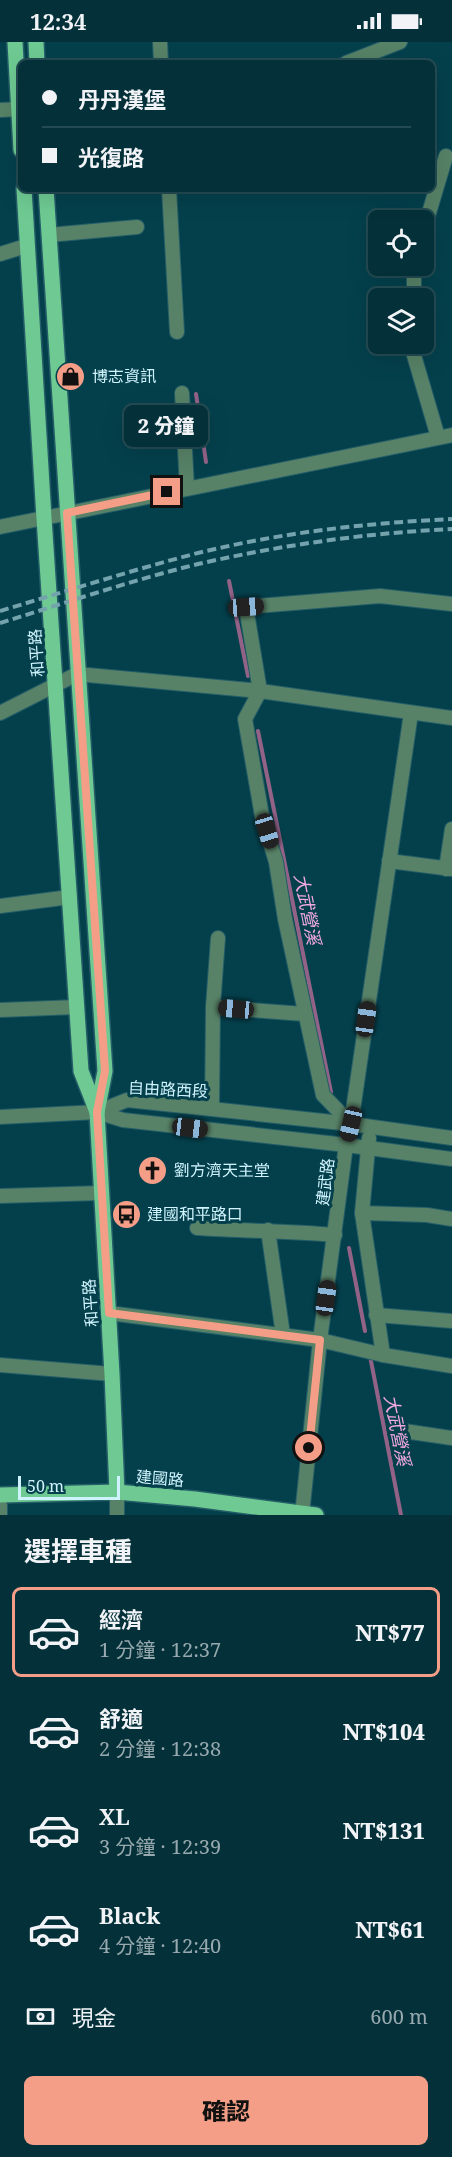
<!DOCTYPE html>
<html lang="zh-TW">
<head>
<meta charset="utf-8">
<style>
  :root { --surface:#033039; --page:#113c44; --text:#f1f3f6; --muted:#97a9ae; --line:#244b53; --accent:#f49e87 }
  body { margin:0; font-family:"Noto Serif","Noto Sans TC",serif; background:var(--page); color:var(--text); height:100vh; display:flex; flex-direction:column; font-size:22px; white-space:nowrap }
  * { box-sizing:border-box; margin:0 }
  p { font-size:20px; color:var(--muted) }
  .icon { flex:none; width:33px; height:33px; fill:none; stroke:currentColor; stroke-width:2; stroke-linecap:round; stroke-linejoin:round }
  .map { position:relative; height:1473px; overflow:hidden }
  .details { display:flex; flex-direction:column; background:var(--surface); flex:1 }
  .details>* { flex:none }
  .guide { position:absolute; left:18px; top:18px; width:417px; height:132px; border-radius:9px; box-shadow:0 6px 24px #0002,0 0 0 2px var(--line); display:grid; align-content:center; height:132px; padding:0 24px; background:var(--surface) }
  .controls { position:absolute; left:368px; top:168px; display:grid; gap:12px }
  .controls a { display:grid; place-items:center; width:66px; height:66px; border-radius:9px; background:var(--surface); box-shadow:0 6px 24px #0002,0 0 0 2px var(--line); font-size:30px }
  .scale { position:absolute; left:18px; bottom:15px; width:102px; box-sizing:border-box; padding-left:6px; border:3px solid #cff3fc; border-top:0; font-size:16px; line-height:21px; white-space:nowrap; color:#cff3fc; -webkit-text-stroke:4px #04404c; paint-order:stroke }
  .end { position:absolute; width:27px; height:27px; margin:-14px; border:8px solid #f49e87; background:#111; box-shadow:0 0 0 3px #111 }
  .from { border-radius:50% }
  .bubble { position:absolute; height:42px; border-radius:9px; background:var(--surface); box-shadow:0 6px 24px #0002,0 0 0 2px var(--line); font-size:20px; font-weight:800; line-height:42px; text-align:center }
  .car { position:absolute; width:18px; height:36px; margin:-18px -9px; border-radius:8px; box-shadow:0 0 4px 2px #0007; background:linear-gradient(#222 24%,#8ab4d8 0 40%,#222 0 76%,#8ab4d8 0 86%,#222 0) }
  .guide b { display:flex; align-items:center; gap:21px; height:57px; font-size:22px }
  .guide b+b { border-top:2px solid var(--line) }
  .guide i { width:15px; height:15px; background:var(--text) }
  ul { padding:0; list-style:none }
  li { display:flex; align-items:center; gap:18px; height:90px; margin:0 12px 9px; padding:0 12px; border:3px solid transparent; border-radius:9px }
  li div { flex:1 }
  li b { display:block; font-size:22px }
  li em { font-style:normal; font-weight:800 }
  li.on { border-color:var(--accent) }
  li>.icon { width:54px; height:54px; stroke-width:1.5 }
  h2 { padding:0 24px; font-size:27px; line-height:72px }
  .pay { display:flex; align-items:center; gap:15px; height:66px; padding:0 24px; font-size:22px }
  .pay p { margin-inline-start:auto }
  .action { display:flex; gap:12px; margin-top:auto; padding:12px 24px }
  .action a { flex:1; height:69px; border-radius:9px; background:var(--accent); color:#111; font-size:24px; font-weight:800; line-height:69px; text-align:center }
  .status { display:flex; justify-content:space-between; align-items:center; height:42px; padding:0 30px; background:var(--surface); direction:ltr }
  .status svg { height:16px; fill:currentColor }
  .map>svg:first-child { display:block }
</style>
</head>
<body>
<div class="status"><b>12:34</b><svg viewBox="0 0 49 12"><path d="M0 12V9h3v3zM5 12V6h3v6zM10 12V3h3v9zM15 12V0h3v12zM26 1h20v11H26zM47 4h2v5h-2z"/></svg></div>
<div class="map">
<svg width="452" height="1473" viewBox="0 0 452 1473">
  <rect width="100%" height="100%" fill="#04404c"/>
  <g fill="none" stroke-linecap="round" stroke-linejoin="round">
    <!-- stream -->
    <g stroke="#936287" stroke-width="4">
      <path d="M 196,352 L 206,420"/>
      <path d="M 229,539 L 248,634"/>
      <path d="M 258,689 L 331,1050"/>
      <path d="M 349,1206 L 365,1289"/>
      <path d="M 370,1314 L 401,1473"/>
    </g>
    <defs>
      <g id="minor">
        <path d="M 160,0 L 161,21"/>
        <path d="M 346,21 L 400,0"/>
        <path d="M 0,68 L 21,67"/>
        <path d="M 169,147 L 177,290"/>
        <path d="M 423,191 L 446,114"/>
        <path d="M 49,193 L 137,185"/>
        <path d="M 0,212 L 26,204"/>
        <path d="M 414,224 L 414,256"/>
        <path d="M 413,302 L 413,310 L 438,395"/>
        <path d="M 182,351 L 187,446"/>
        <path d="M 0,485 L 452,393"/>
        <path d="M 0,671 L 77,632 L 260,649 L 452,676"/>
        <path d="M 389,819 L 452,827"/>
        <path d="M 446,827 L 452,787"/>
        <path d="M 0,864 L 70,855"/>
        <path d="M 213,965 L 304,972"/>
        <path d="M 0,968 L 77,965"/>
        <path d="M 212,1066 L 213,965 L 218,896"/>
        <path d="M 97,1070 L 123,1078 L 346,1103 L 452,1117"/>
        <path d="M 0,1075 L 97,1070 L 127,1058 L 351,1082 L 452,1096"/>
        <path d="M 351,1082 L 323,1053 L 285,877 L 276,820 L 262,774 L 245,677 L 260,649 L 246,565 L 380,554 L 452,562"/>
        <path d="M 369,1096 L 362,1171 L 383,1313"/>
        <path d="M 0,1154 L 101,1151"/>
        <path d="M 362,1171 L 427,1173 L 452,1177"/>
        <path d="M 197,1186 C 243,1189 289,1189 335,1193"/>
        <path d="M 268,1188 L 283,1293"/>
        <path d="M 109,1271 L 320,1298 L 383,1313 L 452,1324"/>
        <path d="M 376,1273 L 452,1279"/>
        <path d="M 0,1323 L 112,1332"/>
        <path d="M 404,1389 L 452,1396"/>
        <path d="M 117,1450 L 117,1473"/>
        <path d="M 0,1463 L 0,1473"/>
        <path d="M 302,1473 L 320,1298 L 346,1103 L 351,1082 L 411,671"/>
      </g>
      <g id="major">
        <path d="M 15,0 L 21,108"/>
        <path d="M 36,0 L 37,21"/>
        <path d="M 24,147 L 44,476 L 81,1029 L 97,1070"/>
        <path d="M 46,147 L 105,1029 L 97,1070 L 112,1332 L 117,1450"/>
        <path d="M 0,1453 L 117,1450 L 195,1457 L 316,1473"/>
      </g>
    </defs>
    <!-- minor casing -->
    <use href="#minor" stroke="#245d68" stroke-width="16"/>
    <!-- major casing -->
    <use href="#major" stroke="#245d68" stroke-width="18"/>
    <!-- minor -->
    <use href="#minor" stroke="#578267" stroke-width="14"/>
    <!-- major -->
    <use href="#major" stroke="#6eca92" stroke-width="15"/>
    <!-- rail -->
    <g stroke="#74a3ad" stroke-width="4" stroke-dasharray="9 4.5" stroke-linecap="butt">
      <path d="M 0,569 C 64,550 129,529 194,512 C 278,491 365,481 452,477"/>
      <path d="M 0,581 C 65,561 133,538 198,522 C 282,503 366,491 452,487"/>
    </g>
  </g>
  <g fill="none" stroke-linecap="round" stroke-linejoin="round">
    <!-- route -->
    <path stroke="#f49e87" stroke-width="8" d="M 167,450 L 67,471 L 105,1029 L 97,1070 L 109,1271 L 320,1298 L 309,1406"/>
  </g>
  <!-- icons -->
  <defs>
    <symbol id="shop-disc" viewBox="-11 -11 22 22"><circle r="9.5" fill="#f49e87" stroke="#04404c"/><path d="M-5-2.5h2.3a2.7 3.5 0 0 1 5.4 0H5L5.5 6h-11ZM-1.5-2.5h3a1.5 2.3 0 0 0-3 0Z" fill="#111"/></symbol>
    <symbol id="church-disc" viewBox="-11 -11 22 22"><circle r="9.5" fill="#f49e87" stroke="#04404c"/><path d="M-1.2-6h2.4v3.5h3.3v2.4h-3.3V6h-2.4V-.1h-3.3v-2.4h3.3Z" fill="#111"/></symbol>
    <symbol id="bus-disc" viewBox="-11 -11 22 22"><circle r="9.5" fill="#f49e87" stroke="#04404c"/><path d="M-5-6H5V4H4V6H2V4H-2V6H-4V4H-5ZM-3.5-4V0h7V-4ZM-3.5 1.2v1.5H-2V1.2ZM2 1.2v1.5H3.5V1.2Z" fill="#111"/></symbol>
  </defs>
  <g fill-rule="evenodd">
    <use href="#shop-disc" x="54" y="318" width="33" height="33"/>
    <use href="#church-disc" x="136" y="1112" width="33" height="33"/>
    <use href="#bus-disc" x="110" y="1156" width="33" height="33"/>
  </g>
  <g text-anchor="middle" dominant-baseline="central" stroke-width="6" stroke-linejoin="round" paint-order="stroke">
    <!-- poi labels -->
    <g font-size="16" fill="#cff3fc" stroke="#04404c" text-anchor="start">
      <text x="92" y="334">博志資訊</text>
      <text x="174" y="1128">劉方濟天主堂</text>
      <text x="147" y="1172">建國和平路口</text>
    </g>
    <!-- street labels -->
    <g font-size="16" fill="#cff3fc" stroke="#04404c">
      <text transform="translate(36 611) rotate(-94)">和平路</text>
      <text transform="translate(168 1047) rotate(3)">自由路西段</text>
      <text transform="translate(325 1140) rotate(-83)">建武路</text>
      <text transform="translate(90 1261) rotate(-94)">和平路</text>
      <text transform="translate(160 1436) rotate(5)">建國路</text>
    </g>
    <!-- water labels -->
    <g font-size="18" font-style="italic" fill="#f2a8e0" stroke="#04404c">
      <text transform="translate(308 867) rotate(79)">大武營溪</text>
      <text transform="translate(398 1388) rotate(79)">大武營溪</text>
    </g>
  </g>
</svg>
<div class="controls">
<a><svg class="icon" aria-label="locate" viewBox="0 0 24 24"><circle cx="12" cy="12" r="6"/><path d="M12 2v4M12 18v4M2 12h4M18 12h4"/></svg></a>
<a><svg class="icon" aria-label="layers" viewBox="0 0 24 24"><path d="M12 4l9 5-9 5-9-5zM3 14l9 5 9-5"/></svg></a>
</div>
<div class="scale">50 m</div>
<i class="end from" style="left:309px;top:1406px"></i>
<i class="end" style="left:167px;top:450px"></i>
<div class="bubble" style="left:124px;top:363px;width:84px">2 分鐘</div>
<i class="car" style="left:246px;top:565px;rotate:86deg"></i>
<i class="car" style="left:267px;top:789px;rotate:163deg"></i>
<i class="car" style="left:236px;top:967px;rotate:275deg"></i>
<i class="car" style="left:366px;top:977px;rotate:8deg"></i>
<i class="car" style="left:351px;top:1082px;rotate:193deg"></i>
<i class="car" style="left:190px;top:1086px;rotate:97deg"></i>
<i class="car" style="left:326px;top:1256px;rotate:8deg"></i>
<div class="guide">
<b><i class="from"></i>丹丹漢堡</b>
<b><i></i>光復路</b>
</div>
</div>
<section class="details">
<h2>選擇車種</h2>
<ul>
<li class="on"><svg class="icon" aria-label="car" viewBox="0 0 24 24"><path d="M5 17H2v-5l4-1 3-4h7l3 4 3 1v5h-3M9 17h6M6 11h13"/><circle cx="7" cy="17" r="2"/><circle cx="17" cy="17" r="2"/></svg><div><b>經濟</b><p>1 分鐘 · 12:37</p></div><em>NT$77</em></li>
<li><svg class="icon" aria-label="car" viewBox="0 0 24 24"><path d="M5 17H2v-5l4-1 3-4h7l3 4 3 1v5h-3M9 17h6M6 11h13"/><circle cx="7" cy="17" r="2"/><circle cx="17" cy="17" r="2"/></svg><div><b>舒適</b><p>2 分鐘 · 12:38</p></div><em>NT$104</em></li>
<li><svg class="icon" aria-label="car" viewBox="0 0 24 24"><path d="M5 17H2v-5l4-1 3-4h7l3 4 3 1v5h-3M9 17h6M6 11h13"/><circle cx="7" cy="17" r="2"/><circle cx="17" cy="17" r="2"/></svg><div><b>XL</b><p>3 分鐘 · 12:39</p></div><em>NT$131</em></li>
<li><svg class="icon" aria-label="car" viewBox="0 0 24 24"><path d="M5 17H2v-5l4-1 3-4h7l3 4 3 1v5h-3M9 17h6M6 11h13"/><circle cx="7" cy="17" r="2"/><circle cx="17" cy="17" r="2"/></svg><div><b>Black</b><p>4 分鐘 · 12:40</p></div><em>NT$61</em></li>
</ul>
<div class="pay"><svg class="icon" aria-label="cash" viewBox="0 0 24 24"><path d="M3 7h18v10H3z"/><circle cx="12" cy="12" r="2"/></svg>現金<p>600 m</p></div>
<div class="action"><a>確認</a></div>
</section>
</body>
</html>
